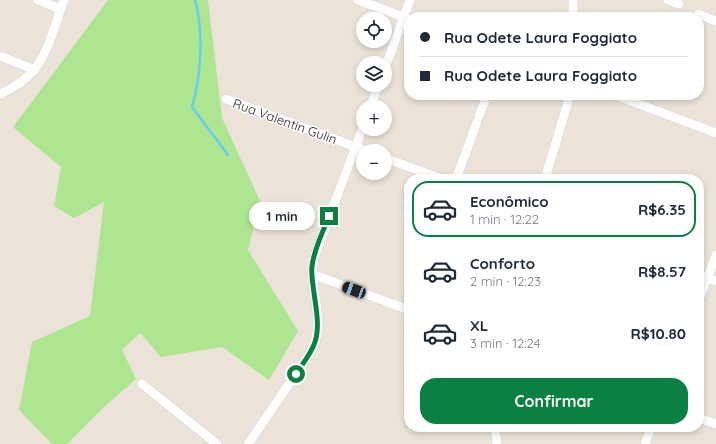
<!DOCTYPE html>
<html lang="pt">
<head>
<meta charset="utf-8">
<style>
  :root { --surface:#fff; --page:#f2f2f3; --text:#1f2937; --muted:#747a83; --line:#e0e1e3; --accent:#0b8043 }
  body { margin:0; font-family:Quicksand,sans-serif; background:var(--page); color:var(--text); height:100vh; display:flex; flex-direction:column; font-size:15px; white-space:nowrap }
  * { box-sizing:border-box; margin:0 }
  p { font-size:13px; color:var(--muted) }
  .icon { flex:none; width:22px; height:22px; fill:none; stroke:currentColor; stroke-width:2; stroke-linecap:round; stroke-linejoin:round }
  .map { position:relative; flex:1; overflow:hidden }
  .panel { position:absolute; left:404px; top:174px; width:300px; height:258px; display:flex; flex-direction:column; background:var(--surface); border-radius:16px; box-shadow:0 2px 6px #0003 }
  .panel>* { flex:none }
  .banner { position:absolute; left:404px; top:12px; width:300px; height:88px; border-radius:16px; box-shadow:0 2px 6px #0003; display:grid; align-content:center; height:88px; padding:0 16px; background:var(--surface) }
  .controls { position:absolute; left:356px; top:12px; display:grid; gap:8px }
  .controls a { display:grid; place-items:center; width:36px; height:36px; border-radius:50%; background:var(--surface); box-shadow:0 2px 6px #0003; font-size:20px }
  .end { position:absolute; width:18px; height:18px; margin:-9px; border:5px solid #0b8043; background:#fff; box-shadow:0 0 0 2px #fff }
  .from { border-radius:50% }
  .bubble { position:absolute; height:28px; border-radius:14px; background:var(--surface); box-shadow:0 2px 6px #0003; font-size:13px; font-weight:800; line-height:28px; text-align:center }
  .car { position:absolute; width:12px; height:24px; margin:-12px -6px; border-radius:5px; box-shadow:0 0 3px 1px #0007; background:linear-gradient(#222 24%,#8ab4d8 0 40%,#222 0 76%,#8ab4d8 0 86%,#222 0) }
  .banner b { display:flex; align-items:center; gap:14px; height:38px; font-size:15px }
  .banner b+b { border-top:1px solid var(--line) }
  .banner i { width:10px; height:10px; background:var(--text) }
  ul { padding:7px 0 0; list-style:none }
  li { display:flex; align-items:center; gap:12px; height:56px; margin:0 8px 6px; padding:0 8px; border:2px solid transparent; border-radius:16px }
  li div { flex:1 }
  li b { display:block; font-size:15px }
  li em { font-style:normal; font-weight:800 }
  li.current { border-color:var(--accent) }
  li>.icon { width:36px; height:36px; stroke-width:1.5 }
  .action { display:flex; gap:8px; margin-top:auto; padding:8px 16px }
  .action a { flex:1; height:46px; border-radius:16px; background:var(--accent); color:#fff; font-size:16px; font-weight:800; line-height:46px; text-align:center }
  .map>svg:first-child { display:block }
</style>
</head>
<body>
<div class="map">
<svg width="716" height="444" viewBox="0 0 716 444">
  <rect width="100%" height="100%" fill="#ece4d9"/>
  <!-- green -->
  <path fill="#aee692" d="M 108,0 L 208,0 L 222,118 L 260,201 L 248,250 L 298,331 L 269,380 L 222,347 L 161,357 L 140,333 L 122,350 L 136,379 L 103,408 L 67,444 L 52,444 L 19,410 L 32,342 L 90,316 L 104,202 L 74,218 L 54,206 L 61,167 L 13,127 Z"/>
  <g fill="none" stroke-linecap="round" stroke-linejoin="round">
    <!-- stream -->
    <path stroke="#66cef4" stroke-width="2.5" d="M 195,0 C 204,32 201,76 192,107 L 228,155"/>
    <defs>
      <g id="street">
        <path d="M 38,0 L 61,9"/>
        <path d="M 358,0 L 409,19"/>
        <path d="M 573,0 L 573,17"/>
        <path d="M 668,0 L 679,4"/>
        <path d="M 698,14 L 716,21"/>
        <path d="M 0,56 L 35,70"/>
        <path d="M 385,68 L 410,0"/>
        <path d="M 0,94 C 46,75 48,42 64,0"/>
        <path d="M 615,95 L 716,133"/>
        <path d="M 226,99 L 367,151"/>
        <path d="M 370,107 L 379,85"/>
        <path d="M 479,116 L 487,95"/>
        <path d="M 385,158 L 442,179"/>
        <path d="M 456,179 L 477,122"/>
        <path d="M 545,179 L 570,95"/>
        <path d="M 312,274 L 409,310"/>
        <path d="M 699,275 L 716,281"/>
        <path d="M 699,300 L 716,255"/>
        <path d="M 142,384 L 217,444"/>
        <path d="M 699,418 L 716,424"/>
        <path d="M 495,427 L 497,444"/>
        <path d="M 248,444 L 310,353 C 312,349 314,345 315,342 C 324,315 308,285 314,258 L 363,127"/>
        <path d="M 645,444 L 651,427"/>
      </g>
    </defs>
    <!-- street casing -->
    <use href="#street" stroke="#ced2e3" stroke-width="10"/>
    <!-- street -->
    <use href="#street" stroke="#fff" stroke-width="9"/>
  </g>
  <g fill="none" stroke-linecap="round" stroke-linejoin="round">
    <!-- route -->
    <path stroke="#0b8043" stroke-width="5" d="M 296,374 C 303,363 311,354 315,342 C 320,327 316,308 314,293 C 313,284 311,275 312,266 C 314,249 323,232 329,216"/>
  </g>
  <g text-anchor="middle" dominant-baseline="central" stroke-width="3" stroke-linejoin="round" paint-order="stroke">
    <!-- street labels -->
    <g font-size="13" fill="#282828" stroke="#fff">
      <text transform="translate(285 121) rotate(20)">Rua Valentin Gulin</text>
    </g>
  </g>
</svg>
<div class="controls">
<a><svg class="icon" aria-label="locate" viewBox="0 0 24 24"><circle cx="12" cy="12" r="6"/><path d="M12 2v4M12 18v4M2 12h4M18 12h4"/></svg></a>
<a><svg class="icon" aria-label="layers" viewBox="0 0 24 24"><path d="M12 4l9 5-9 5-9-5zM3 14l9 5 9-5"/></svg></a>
<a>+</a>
<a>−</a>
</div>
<i class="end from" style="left:296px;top:374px"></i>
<i class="end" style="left:329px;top:216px"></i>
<div class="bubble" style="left:249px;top:202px;width:66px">1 min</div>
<i class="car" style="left:354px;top:290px;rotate:290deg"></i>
<div class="banner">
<b><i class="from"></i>Rua Odete Laura Foggiato</b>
<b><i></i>Rua Odete Laura Foggiato</b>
</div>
<section class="panel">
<ul>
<li class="current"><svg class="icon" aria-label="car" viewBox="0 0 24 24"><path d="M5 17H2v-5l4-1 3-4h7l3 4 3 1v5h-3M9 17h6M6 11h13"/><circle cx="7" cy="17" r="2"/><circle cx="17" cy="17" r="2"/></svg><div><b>Econômico</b><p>1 min · 12:22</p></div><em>R$6.35</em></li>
<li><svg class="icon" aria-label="car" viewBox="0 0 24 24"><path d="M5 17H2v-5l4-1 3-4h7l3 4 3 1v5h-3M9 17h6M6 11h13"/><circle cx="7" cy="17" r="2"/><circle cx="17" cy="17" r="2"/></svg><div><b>Conforto</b><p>2 min · 12:23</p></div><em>R$8.57</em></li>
<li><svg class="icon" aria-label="car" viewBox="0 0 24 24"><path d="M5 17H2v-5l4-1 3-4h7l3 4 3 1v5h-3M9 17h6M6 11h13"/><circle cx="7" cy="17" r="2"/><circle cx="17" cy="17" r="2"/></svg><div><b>XL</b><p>3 min · 12:24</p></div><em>R$10.80</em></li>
</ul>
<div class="action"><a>Confirmar</a></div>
</section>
</div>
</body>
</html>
